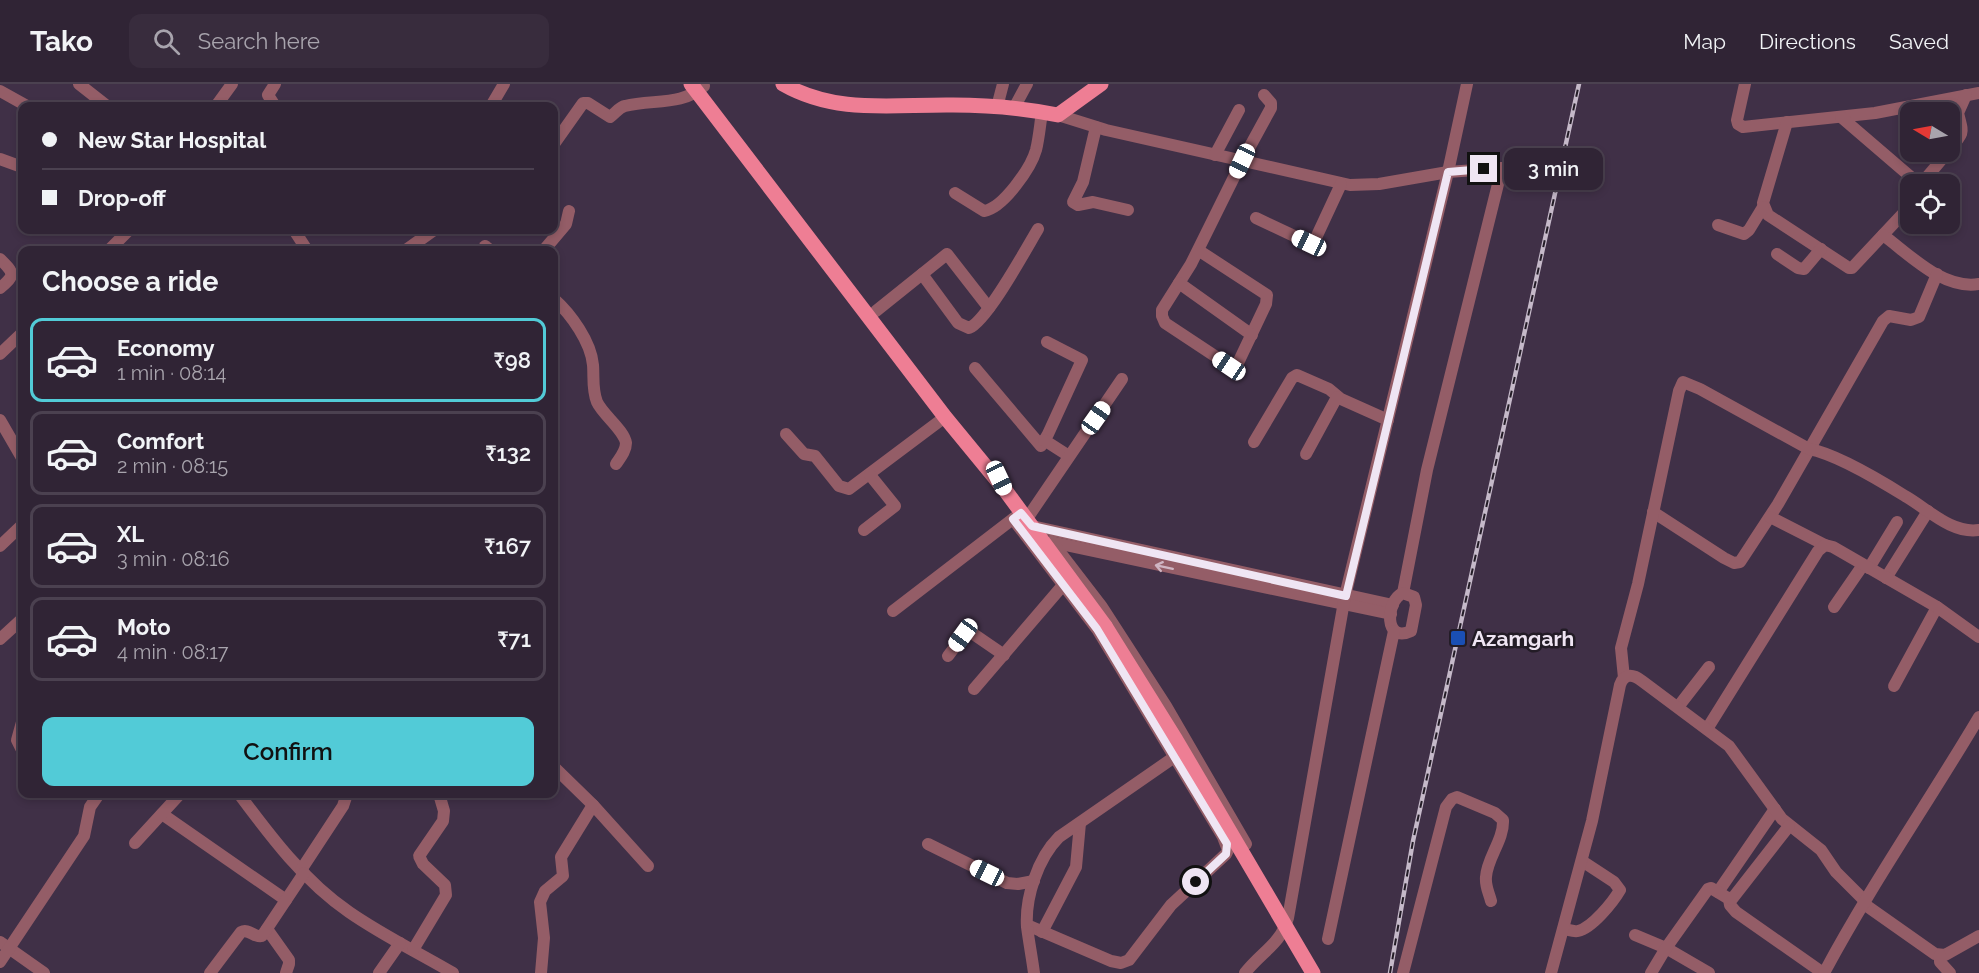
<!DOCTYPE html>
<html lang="en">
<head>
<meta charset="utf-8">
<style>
  :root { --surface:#302435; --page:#382c3d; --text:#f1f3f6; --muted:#a8a4ad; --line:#4b4150; --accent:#52cbd7 }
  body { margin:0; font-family:Raleway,sans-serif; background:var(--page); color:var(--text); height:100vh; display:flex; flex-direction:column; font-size:22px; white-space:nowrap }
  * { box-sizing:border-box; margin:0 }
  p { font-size:20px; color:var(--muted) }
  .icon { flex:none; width:33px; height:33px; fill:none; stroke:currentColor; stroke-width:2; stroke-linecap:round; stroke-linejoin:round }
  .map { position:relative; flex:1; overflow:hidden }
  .drawer { position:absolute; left:18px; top:162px; width:540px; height:552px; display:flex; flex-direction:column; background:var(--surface); border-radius:12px; box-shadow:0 3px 9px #0003,0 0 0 2px var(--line) }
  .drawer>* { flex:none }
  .top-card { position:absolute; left:18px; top:18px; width:540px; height:132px; border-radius:12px; box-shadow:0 3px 9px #0003,0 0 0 2px var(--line); display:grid; align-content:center; height:132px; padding:0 24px; background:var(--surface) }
  .needle { width:39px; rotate:280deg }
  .buttons { position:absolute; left:1900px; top:18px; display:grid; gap:12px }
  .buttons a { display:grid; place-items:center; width:60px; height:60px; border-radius:12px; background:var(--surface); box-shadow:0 3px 9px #0003,0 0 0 2px var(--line); font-size:30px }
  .end { position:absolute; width:27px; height:27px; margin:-14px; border:8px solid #efe5f3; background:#111; box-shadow:0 0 0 3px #111 }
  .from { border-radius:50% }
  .bubble { position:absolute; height:42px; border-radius:12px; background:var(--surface); box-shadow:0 3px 9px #0003,0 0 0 2px var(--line); font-size:20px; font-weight:600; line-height:42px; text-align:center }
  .car { position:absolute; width:18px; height:36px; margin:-18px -9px; border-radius:8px; box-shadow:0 0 4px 2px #0007; background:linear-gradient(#fff 24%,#345 0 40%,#fff 0 76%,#345 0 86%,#fff 0) }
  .top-card b { display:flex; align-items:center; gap:21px; height:57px; font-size:22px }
  .top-card b+b { border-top:2px solid var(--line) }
  .top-card i { width:15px; height:15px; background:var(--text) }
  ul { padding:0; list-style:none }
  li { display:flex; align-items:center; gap:18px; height:84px; margin:0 12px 9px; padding:0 12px; border:3px solid var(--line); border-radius:12px }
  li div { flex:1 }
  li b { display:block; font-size:22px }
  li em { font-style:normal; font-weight:600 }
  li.active { border-color:var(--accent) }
  li>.icon { width:54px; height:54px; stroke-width:1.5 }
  h2 { padding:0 24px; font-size:27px; line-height:72px }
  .action { display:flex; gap:12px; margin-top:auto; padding:12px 24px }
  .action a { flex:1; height:69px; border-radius:12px; background:var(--accent); color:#111; font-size:24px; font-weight:600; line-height:69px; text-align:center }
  header { display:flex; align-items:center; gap:36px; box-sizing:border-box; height:84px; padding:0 30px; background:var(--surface); border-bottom:2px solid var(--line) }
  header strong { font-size:28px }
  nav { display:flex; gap:33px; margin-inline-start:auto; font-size:21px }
  .search { width:420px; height:54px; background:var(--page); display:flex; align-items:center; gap:15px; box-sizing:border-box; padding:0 21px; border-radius:12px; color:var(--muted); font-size:22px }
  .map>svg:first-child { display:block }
</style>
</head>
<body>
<header>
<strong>Tako</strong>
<div class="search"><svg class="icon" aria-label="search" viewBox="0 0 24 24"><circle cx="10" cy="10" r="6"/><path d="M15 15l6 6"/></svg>Search here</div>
<nav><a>Map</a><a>Directions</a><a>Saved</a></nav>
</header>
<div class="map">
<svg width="1979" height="889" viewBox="0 0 1979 889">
  <rect width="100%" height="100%" fill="#403047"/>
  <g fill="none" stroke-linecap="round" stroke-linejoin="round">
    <!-- minor -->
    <g stroke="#945d67" stroke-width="12">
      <path d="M 79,0 L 107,22"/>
      <path d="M 1745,0 L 1737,36 L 1738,40 L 1743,43 L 1875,29 L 1979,9"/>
      <path d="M 0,7 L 27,22"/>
      <path d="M 216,22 L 232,0"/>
      <path d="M 275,22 L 268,11 L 275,0"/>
      <path d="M 491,22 L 504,0"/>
      <path d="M 997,23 L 1003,0"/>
      <path d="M 1014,24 L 1027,0"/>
      <path d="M 1058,31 L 1106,46 L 1350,101 L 1379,100 L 1448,88 L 1528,82"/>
      <path d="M 1841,33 L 1919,100"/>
      <path d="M 1787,38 L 1763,119 L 1768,131 L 1849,184 L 1852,184 L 1911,121"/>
      <path d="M 1096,43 L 1083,98 L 1073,118 L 1078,121 L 1093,118 L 1128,126"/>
      <path d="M 554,60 L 583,19 L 588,19 L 610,33 C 615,30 619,23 625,22 C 653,15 682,22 704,2"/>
      <path d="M 1950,65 C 1965,47 1963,50 1958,29 L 1966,11"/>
      <path d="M 1215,71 L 1239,26"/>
      <path d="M 0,75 L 22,83"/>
      <path d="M 1921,100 L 1948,68"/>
      <path d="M 955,109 L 984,127 C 1003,124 1031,84 1036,66 C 1039,54 1040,41 1042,28"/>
      <path d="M 1256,134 L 1309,159 L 1314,158 L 1341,100"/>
      <path d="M 1718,141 L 1744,150 L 1749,146 L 1763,123"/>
      <path d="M 294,146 L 307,166"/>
      <path d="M 1883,151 C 1910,171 1943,206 1979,200"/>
      <path d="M 485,162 L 490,166"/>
      <path d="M 109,166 L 129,146"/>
      <path d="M 406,166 L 434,146"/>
      <path d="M 544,166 L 566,140 L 569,127"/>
      <path d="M 1198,166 L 1267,211 L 1266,220 L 1237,281 L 1233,284 L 1165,239 L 1162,232 L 1162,226 L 1191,180 L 1242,77 L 1271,24 L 1271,19 L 1264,11"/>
      <path d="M 1777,170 L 1798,184 L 1804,185 L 1821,165"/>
      <path d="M 0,175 C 14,189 16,191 0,204"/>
      <path d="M 922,190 L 958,239 L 969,244 C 987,237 1026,165 1038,145"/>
      <path d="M 1179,199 L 1252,251"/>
      <path d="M 554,215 C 571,230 591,258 593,281 C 594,293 592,306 597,318 C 603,331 624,346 626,359 C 626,367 620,374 616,380"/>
      <path d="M 876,227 L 947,170 L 989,224"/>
      <path d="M 0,270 L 22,249"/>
      <path d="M 975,284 L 1041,362 L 1048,350 L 1082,276 L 1047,258"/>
      <path d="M 0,336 L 22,374"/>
      <path d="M 786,350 L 804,370 L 815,372 L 839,402 L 849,405 L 945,333"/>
      <path d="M 1044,356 L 1069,372"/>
      <path d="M 1254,358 L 1292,294 L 1297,291 L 1329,305 L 1341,315 L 1388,336"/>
      <path d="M 1306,370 L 1337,313"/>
      <path d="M 1653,428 L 1724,474 L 1734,479 L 1740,478 L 1778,420 L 1883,237 L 1889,232 L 1911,236 L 1919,233 L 1937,190"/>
      <path d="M 1770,433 L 1825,461"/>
      <path d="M 1013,435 L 1097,545 L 1223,753 L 1228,766 L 1226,770 L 1171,821 L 1129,876 L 1121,879 L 1111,877 L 1027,841"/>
      <path d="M 1026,436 L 1122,295"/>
      <path d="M 1032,442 L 1393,521"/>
      <path d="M 864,446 L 895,422 L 870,391"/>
      <path d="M 1051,458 L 1391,530"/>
      <path d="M 1052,458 L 1102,523 L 1166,622 L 1246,760"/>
      <path d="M 0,462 L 22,441"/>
      <path d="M 1869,484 L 1897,438"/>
      <path d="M 1886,494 L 1928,427"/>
      <path d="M 1403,509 L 1427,386 L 1502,84"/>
      <path d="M 1403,509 L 1414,513 L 1416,521 L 1411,547 C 1384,560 1385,517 1403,509 Z"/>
      <path d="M 1834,523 L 1863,481"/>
      <path d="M 893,527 L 1018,431"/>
      <path d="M 0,555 L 22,535"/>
      <path d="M 948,572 L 966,548 L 969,547 L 1004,571"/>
      <path d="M 1624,594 L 1621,564 L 1638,500 L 1679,307 L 1683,298 L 1700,305 L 1809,365 C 1836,370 1881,397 1905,412 C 1928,425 1951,450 1979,446"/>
      <path d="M 1894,602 L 1937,523"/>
      <path d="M 974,605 L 1064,500"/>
      <path d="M 1678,623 L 1709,583"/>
      <path d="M 22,638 L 17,656 L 22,666"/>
      <path d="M 1707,645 L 1818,467 L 1825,461 L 1833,463 L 1937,523 L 1979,553"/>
      <path d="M 554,683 L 593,721 L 648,782"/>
      <path d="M 239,710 C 271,753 304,797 349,828 C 382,851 419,869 453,889"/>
      <path d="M 162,730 L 286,816"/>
      <path d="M 135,759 L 180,710"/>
      <path d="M 928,760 L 1007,799 L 1018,800 L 1034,797"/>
      <path d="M 301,786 L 343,722 L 347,710"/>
      <path d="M 1718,808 L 1775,725"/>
      <path d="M 1729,815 L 1730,821 L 1736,828 L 1823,889"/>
      <path d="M 1864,820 L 1935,870 L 1945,871 L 1979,852"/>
      <path d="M 267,845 L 289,876 L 289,880 L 286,889"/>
      <path d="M 1564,845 C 1569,846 1574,848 1578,847 C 1592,844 1613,818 1620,806 L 1614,798 L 1582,777"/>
      <path d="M 1042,848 L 1076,783 L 1080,739"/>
      <path d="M 1635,851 L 1666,864 L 1709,889"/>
      <path d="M 1328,855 L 1394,547"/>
      <path d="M 0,858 L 44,889"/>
      <path d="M 413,866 L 446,811 L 445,801 L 423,780 L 419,772 L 443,737 L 444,727 L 439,710"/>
      <path d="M 1940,871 L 1940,878 L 1950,889"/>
      <path d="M 0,878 L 84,752 L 90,723 L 99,710"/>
      <path d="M 210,889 L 241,848 C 249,844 254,854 262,852 L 304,789"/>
      <path d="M 379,889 L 400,859"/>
      <path d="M 541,889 L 544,854 L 540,818 L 545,807 L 563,792 L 561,773 L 593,721"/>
      <path d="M 1034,889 C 1032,874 1029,858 1027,843 C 1025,813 1038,774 1059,753 L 1173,674"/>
      <path d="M 1245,889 C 1261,868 1281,860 1288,834 L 1345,512 L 1448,88 L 1467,0"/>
      <path d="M 1403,889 L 1446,723 L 1452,715 L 1457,713 L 1495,729 L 1503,736 C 1504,756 1487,774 1486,793 C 1485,802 1489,809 1491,817"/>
      <path d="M 1551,889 L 1592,737 L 1620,601 C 1624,589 1633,590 1642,597 L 1729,662 L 1782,735 L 1821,766 L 1836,788 L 1865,817"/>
      <path d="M 1651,889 L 1666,864 L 1708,805 L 1711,804 L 1726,813 L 1732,815 L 1789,742"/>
      <path d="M 1824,889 C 1871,801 1928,719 1979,633"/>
    </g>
    <!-- major -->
    <g stroke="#ee7e94" stroke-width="15">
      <path d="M 691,0 L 945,333 L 1005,406 L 1105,542"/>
      <path d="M 783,0 C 837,31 894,20 953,21 C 988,21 1023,24 1058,31 L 1101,0"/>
    </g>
    <defs>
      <path id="rail" d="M 1390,889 L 1413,757 L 1579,0"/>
    </defs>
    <!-- rail casing -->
    <use href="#rail" stroke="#c5b9c9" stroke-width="4.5"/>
    <!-- rail -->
    <use href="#rail" stroke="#231c26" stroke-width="2" stroke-dasharray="7" stroke-linecap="butt"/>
    <!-- major-bridge -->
    <path stroke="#ee7e94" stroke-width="15" d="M 1105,542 L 1176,656 L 1313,889"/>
  </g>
  <!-- one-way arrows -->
  <defs><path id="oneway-shaft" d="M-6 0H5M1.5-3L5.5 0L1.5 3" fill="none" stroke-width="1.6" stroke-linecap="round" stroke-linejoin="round" transform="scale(1.5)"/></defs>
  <use stroke="#cfb5c2" href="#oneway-shaft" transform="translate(1164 483) rotate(-168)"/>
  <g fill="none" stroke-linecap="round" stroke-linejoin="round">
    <!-- route -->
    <path stroke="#efe5f3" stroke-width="8" d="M 1196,798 L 1226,770 L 1227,760 L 1097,545 L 1013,435 L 1021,429 L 1032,442 L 1346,512 L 1448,88 L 1484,85"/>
  </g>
  <!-- markers -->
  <rect fill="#1a4fb4" stroke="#231c26" stroke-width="2" x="1450" y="546" width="16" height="16" rx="3"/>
  <g text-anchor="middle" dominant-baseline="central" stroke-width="5" stroke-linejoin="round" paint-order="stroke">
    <!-- poi labels -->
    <g font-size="21" font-weight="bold" fill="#efe5f3" stroke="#231c26" text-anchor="start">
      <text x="1472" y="554">Azamgarh</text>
    </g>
  </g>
</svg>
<div class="buttons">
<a><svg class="needle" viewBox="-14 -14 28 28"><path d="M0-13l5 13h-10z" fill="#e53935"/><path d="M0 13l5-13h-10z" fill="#a8a4ad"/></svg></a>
<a><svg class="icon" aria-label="locate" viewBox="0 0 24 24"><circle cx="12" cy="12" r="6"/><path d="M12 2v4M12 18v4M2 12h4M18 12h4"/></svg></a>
</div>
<i class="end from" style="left:1196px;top:798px"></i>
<i class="end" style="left:1484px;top:85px"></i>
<div class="bubble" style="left:1504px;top:64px;width:99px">3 min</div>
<i class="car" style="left:1242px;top:77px;rotate:205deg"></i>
<i class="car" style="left:1309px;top:159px;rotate:295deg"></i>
<i class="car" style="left:1229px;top:282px;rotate:304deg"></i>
<i class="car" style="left:1096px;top:334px;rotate:35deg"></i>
<i class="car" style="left:999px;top:394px;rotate:155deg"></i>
<i class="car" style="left:963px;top:551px;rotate:216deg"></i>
<i class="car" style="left:987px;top:789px;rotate:296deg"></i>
<div class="top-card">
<b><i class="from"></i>New Star Hospital</b>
<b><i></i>Drop-off</b>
</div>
<section class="drawer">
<h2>Choose a ride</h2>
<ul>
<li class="active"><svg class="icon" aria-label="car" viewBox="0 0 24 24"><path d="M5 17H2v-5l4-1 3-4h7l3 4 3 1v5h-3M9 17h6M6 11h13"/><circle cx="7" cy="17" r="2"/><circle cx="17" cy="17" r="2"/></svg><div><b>Economy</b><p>1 min · 08:14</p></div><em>₹98</em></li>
<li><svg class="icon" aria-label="car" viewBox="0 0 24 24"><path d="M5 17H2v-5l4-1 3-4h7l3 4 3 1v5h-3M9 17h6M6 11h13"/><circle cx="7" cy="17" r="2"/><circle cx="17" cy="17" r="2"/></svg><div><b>Comfort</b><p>2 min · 08:15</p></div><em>₹132</em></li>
<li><svg class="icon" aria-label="car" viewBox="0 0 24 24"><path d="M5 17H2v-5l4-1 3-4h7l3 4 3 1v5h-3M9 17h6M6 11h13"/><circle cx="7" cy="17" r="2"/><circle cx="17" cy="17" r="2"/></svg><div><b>XL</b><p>3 min · 08:16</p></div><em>₹167</em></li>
<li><svg class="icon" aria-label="car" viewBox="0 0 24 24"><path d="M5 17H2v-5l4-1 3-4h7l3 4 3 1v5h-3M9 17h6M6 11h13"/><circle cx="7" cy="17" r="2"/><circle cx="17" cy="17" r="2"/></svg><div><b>Moto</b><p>4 min · 08:17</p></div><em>₹71</em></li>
</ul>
<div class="action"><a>Confirm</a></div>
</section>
</div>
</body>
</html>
